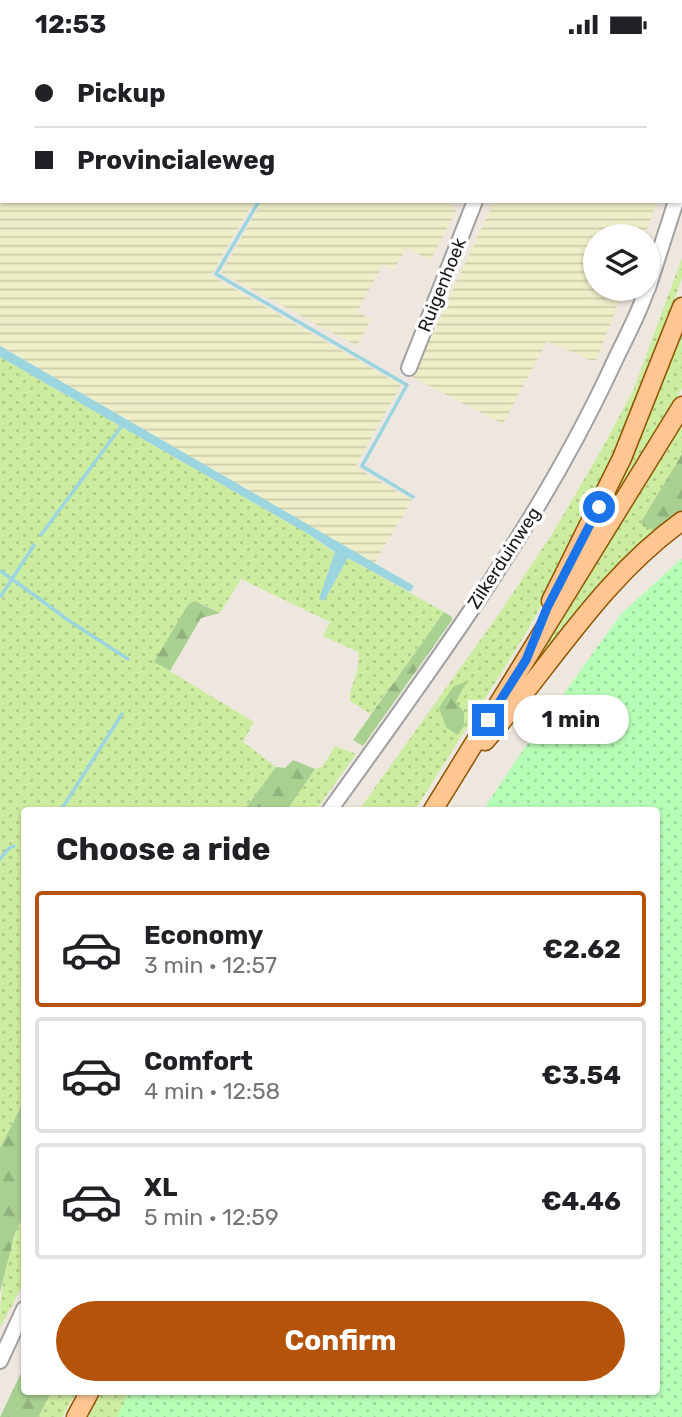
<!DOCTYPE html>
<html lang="en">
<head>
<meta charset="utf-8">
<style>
  :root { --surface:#fff; --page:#f2f2f2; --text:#202124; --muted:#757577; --line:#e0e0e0; --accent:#b45309 }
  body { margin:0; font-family:Rubik,sans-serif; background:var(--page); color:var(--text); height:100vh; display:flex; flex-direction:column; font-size:26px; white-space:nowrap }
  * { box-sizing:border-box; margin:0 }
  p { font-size:23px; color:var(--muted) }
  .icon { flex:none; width:38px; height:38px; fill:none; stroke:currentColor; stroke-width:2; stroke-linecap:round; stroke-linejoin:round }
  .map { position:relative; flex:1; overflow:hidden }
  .drawer { position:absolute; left:21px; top:758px; width:639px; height:588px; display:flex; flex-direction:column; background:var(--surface); border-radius:7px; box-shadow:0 2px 5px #0004 }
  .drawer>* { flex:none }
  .banner { position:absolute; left:0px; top:0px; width:682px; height:154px; box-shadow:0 2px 5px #0004; display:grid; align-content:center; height:154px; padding:0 35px; background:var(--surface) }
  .controls { position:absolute; left:583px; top:175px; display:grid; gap:14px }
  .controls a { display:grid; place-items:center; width:77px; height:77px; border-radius:50%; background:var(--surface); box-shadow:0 2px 5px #0004; font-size:35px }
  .end { position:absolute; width:32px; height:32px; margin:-16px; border:9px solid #1a73e8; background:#fff; box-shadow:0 0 0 4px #fff }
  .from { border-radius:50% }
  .bubble { position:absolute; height:49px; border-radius:24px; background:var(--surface); box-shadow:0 2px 5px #0004; font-size:23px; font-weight:700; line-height:49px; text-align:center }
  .banner b { display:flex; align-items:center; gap:24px; height:66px; font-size:26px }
  .banner b+b { border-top:2px solid var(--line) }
  .banner i { width:18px; height:18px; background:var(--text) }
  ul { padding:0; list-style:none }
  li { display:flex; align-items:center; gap:21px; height:116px; margin:0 14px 10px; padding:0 21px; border:4px solid var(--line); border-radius:7px }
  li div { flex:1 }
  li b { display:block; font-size:26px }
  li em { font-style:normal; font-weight:700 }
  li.on { border-color:var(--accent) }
  li>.icon { width:63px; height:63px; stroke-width:1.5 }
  h2 { padding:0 35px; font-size:32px; line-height:84px }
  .cta { display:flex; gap:14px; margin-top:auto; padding:14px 35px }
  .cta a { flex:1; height:80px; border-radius:42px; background:var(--accent); color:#fff; font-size:28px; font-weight:700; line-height:80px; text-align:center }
  .status { display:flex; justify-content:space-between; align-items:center; height:49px; padding:0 35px; background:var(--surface); direction:ltr }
  .status svg { height:19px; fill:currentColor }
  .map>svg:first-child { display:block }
</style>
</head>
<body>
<div class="status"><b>12:53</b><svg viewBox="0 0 49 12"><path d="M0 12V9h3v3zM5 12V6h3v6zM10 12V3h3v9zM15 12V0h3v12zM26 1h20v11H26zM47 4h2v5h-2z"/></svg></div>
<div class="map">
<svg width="682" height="1368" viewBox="0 0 682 1368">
  <defs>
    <pattern id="farmland-rules" width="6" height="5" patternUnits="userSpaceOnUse" patternTransform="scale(1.75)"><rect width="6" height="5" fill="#eeeec8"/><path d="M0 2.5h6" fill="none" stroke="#ccccab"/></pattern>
    <pattern id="grass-dots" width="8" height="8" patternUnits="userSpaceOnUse" patternTransform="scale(1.75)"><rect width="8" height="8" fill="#ccec9f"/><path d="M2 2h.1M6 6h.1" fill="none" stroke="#afca88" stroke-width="1.8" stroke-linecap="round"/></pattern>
    <pattern id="forest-firs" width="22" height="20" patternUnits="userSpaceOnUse" patternTransform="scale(1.75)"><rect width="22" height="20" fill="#a8d090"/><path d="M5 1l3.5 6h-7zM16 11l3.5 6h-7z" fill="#90b27c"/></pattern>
    <pattern id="park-dots" width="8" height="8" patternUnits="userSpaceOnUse" patternTransform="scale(1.75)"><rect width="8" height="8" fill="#b6fdb6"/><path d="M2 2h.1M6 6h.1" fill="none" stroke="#9cd89c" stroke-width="1.8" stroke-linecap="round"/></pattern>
  </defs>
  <rect width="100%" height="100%" fill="#ede7df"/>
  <!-- residential -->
  <path fill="#d9d7d7" d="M 350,0 L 682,0 L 682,98 L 681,102 L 681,2 L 349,2 Z"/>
  <!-- farmland -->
  <g fill="url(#farmland-rules)">
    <path d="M 0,0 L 266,2 L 2,2 L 2,152 L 254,152 L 211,226 L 401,336 L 355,418 L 412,451 L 374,515 L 0,297 Z"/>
    <path d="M 262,152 L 451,152 L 453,153 L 451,158 L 456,161 L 431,211 L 406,199 L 394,221 L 383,215 L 357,263 L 371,270 L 357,297 L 221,224 Z"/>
    <path d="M 494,152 L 658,152 L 644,187 L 595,187 L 595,240 L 624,240 L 596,311 L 592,312 L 547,292 L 503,375 L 412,328 Z"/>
  </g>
  <!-- grass -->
  <g fill="url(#grass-dots)">
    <path d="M 682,209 L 682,229 L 674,251 L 608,420 L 555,532 L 523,589 L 415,761 L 359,761 L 501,562 L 554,482 L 600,403 L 633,342 Z"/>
    <path d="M 682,269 L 682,339 L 584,503 Z"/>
    <path d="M 0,308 L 310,486 L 335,504 L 320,550 L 324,552 L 348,509 L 444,563 L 371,665 L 350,652 C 349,635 361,625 358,603 L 323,587 L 330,573 L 241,530 L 220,564 L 201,554 L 189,556 L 155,613 L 254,673 L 243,693 L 276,718 L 244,761 L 24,761 L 24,1052 L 0,1099 Z"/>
    <path d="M 682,374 L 682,405 L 641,473 L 682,467 L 509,653 Z"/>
    <path d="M 335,697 L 356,705 L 316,761 L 287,761 L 315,720 L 323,717 Z"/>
    <path d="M 24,1164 L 24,1234 L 0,1278 C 0,1236 6,1203 24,1164 Z"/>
    <path d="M 52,1342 L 77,1342 L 62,1368 L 38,1368 Z"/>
    <path d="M 102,1342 L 133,1342 L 125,1368 L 88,1368 Z"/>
  </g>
  <!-- forest -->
  <g fill="url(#forest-firs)">
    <path d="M 682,405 L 682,467 L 653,481 L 643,477 L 641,473 Z"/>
    <path d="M 195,552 L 220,564 L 201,569 L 170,622 L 154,613 L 184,562 L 189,555 Z"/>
    <path d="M 444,563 L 452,568 L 452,571 L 363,697 L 353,691 Z"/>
    <path d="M 469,631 L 463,639 L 456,653 L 464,663 L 464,677 L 457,686 L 446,678 L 439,659 L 453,638 Z"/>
    <path d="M 293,711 L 315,720 L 287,761 L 244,761 L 276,718 L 285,719 Z"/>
    <path d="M 24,1052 L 24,1164 L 14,1187 L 0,1243 L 0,1099 Z"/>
    <path d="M 24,1318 L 24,1342 L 52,1342 L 38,1368 L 0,1368 Z"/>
  </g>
  <!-- park -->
  <path fill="url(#park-dots)" d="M 682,509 L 682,1368 L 117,1368 L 129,1342 L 656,1342 L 656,761 L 483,761 L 519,707 L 621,565 Z"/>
  <!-- water -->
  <path fill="#9bd5df" d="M 0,297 L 414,537 L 410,543 L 348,509 L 324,552 L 319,550 L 335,503 L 310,486 L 0,308 Z"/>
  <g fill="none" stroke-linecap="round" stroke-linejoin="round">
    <!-- stream -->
    <g stroke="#9bd5df" stroke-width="3.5">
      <path d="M 259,152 L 216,225 L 407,336 L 362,417 L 413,448"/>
      <path d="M 41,486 L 123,375"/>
      <path d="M 0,522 L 12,530 L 34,496"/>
      <path d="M 1,547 L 12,530 L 71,573 L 128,610"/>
      <path d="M 61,761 L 122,665"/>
      <path d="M 0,810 L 9,799 L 14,797"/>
    </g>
    <defs>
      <g id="minor">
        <path d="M 566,0 L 572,2"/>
        <path d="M 532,2 L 533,0"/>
        <path d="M 681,30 L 682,30"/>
        <path d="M 681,139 L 682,135"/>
        <path d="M 648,239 L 676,152"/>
        <path d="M 409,319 L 475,152"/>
        <path d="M 330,761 C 431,620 536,480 610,322 C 622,295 638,268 647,240"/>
        <path d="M 0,1312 L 24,1260"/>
      </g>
      <g id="major">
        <path d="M 551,552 L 622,409 L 682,258"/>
        <path d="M 485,692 C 550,618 600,531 682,472"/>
        <path d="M 433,761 L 682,357"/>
        <path d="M 76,1368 L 90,1342"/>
      </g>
    </defs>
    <!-- minor casing -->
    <use href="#minor" stroke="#a1a1a1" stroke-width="18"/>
    <!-- major casing -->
    <use href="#major" stroke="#915400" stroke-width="21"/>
    <!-- minor -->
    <use href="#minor" stroke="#fff" stroke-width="14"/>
    <!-- major -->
    <use href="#major" stroke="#ffc692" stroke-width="18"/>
  </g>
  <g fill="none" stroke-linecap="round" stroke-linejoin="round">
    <!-- route -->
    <path stroke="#1a73e8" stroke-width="9" d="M 488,671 L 526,611 L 547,559 L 599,458"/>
  </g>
  <g text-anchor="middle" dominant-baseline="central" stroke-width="7" stroke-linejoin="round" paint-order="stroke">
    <!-- street labels -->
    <g font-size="18" fill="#1a1a1a" stroke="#fff">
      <text transform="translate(442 236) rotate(-68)">Ruigenhoek</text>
      <text transform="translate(504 509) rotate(-57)">Zilkerduinweg</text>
    </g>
  </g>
</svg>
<div class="controls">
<a><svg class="icon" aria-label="layers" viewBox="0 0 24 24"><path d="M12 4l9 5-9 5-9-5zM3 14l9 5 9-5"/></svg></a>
</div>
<i class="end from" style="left:599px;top:458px"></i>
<i class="end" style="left:488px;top:671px"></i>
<div class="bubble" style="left:513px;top:646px;width:116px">1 min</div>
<div class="banner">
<b><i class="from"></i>Pickup</b>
<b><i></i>Provincialeweg</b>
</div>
<section class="drawer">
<h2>Choose a ride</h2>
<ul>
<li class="on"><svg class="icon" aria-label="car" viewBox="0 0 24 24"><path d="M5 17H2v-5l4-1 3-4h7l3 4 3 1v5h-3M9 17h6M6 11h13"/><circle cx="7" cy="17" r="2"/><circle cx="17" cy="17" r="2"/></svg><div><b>Economy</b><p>3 min · 12:57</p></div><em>€2.62</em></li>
<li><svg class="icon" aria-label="car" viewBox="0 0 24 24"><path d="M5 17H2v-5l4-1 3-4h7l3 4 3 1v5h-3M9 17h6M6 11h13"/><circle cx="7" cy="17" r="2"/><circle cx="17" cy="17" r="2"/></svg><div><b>Comfort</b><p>4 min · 12:58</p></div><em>€3.54</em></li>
<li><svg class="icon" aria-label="car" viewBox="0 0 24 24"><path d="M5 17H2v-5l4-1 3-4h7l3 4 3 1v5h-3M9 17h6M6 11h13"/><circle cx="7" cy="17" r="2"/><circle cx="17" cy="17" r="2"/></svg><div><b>XL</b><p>5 min · 12:59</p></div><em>€4.46</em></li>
</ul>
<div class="cta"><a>Confirm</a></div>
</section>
</div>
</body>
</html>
